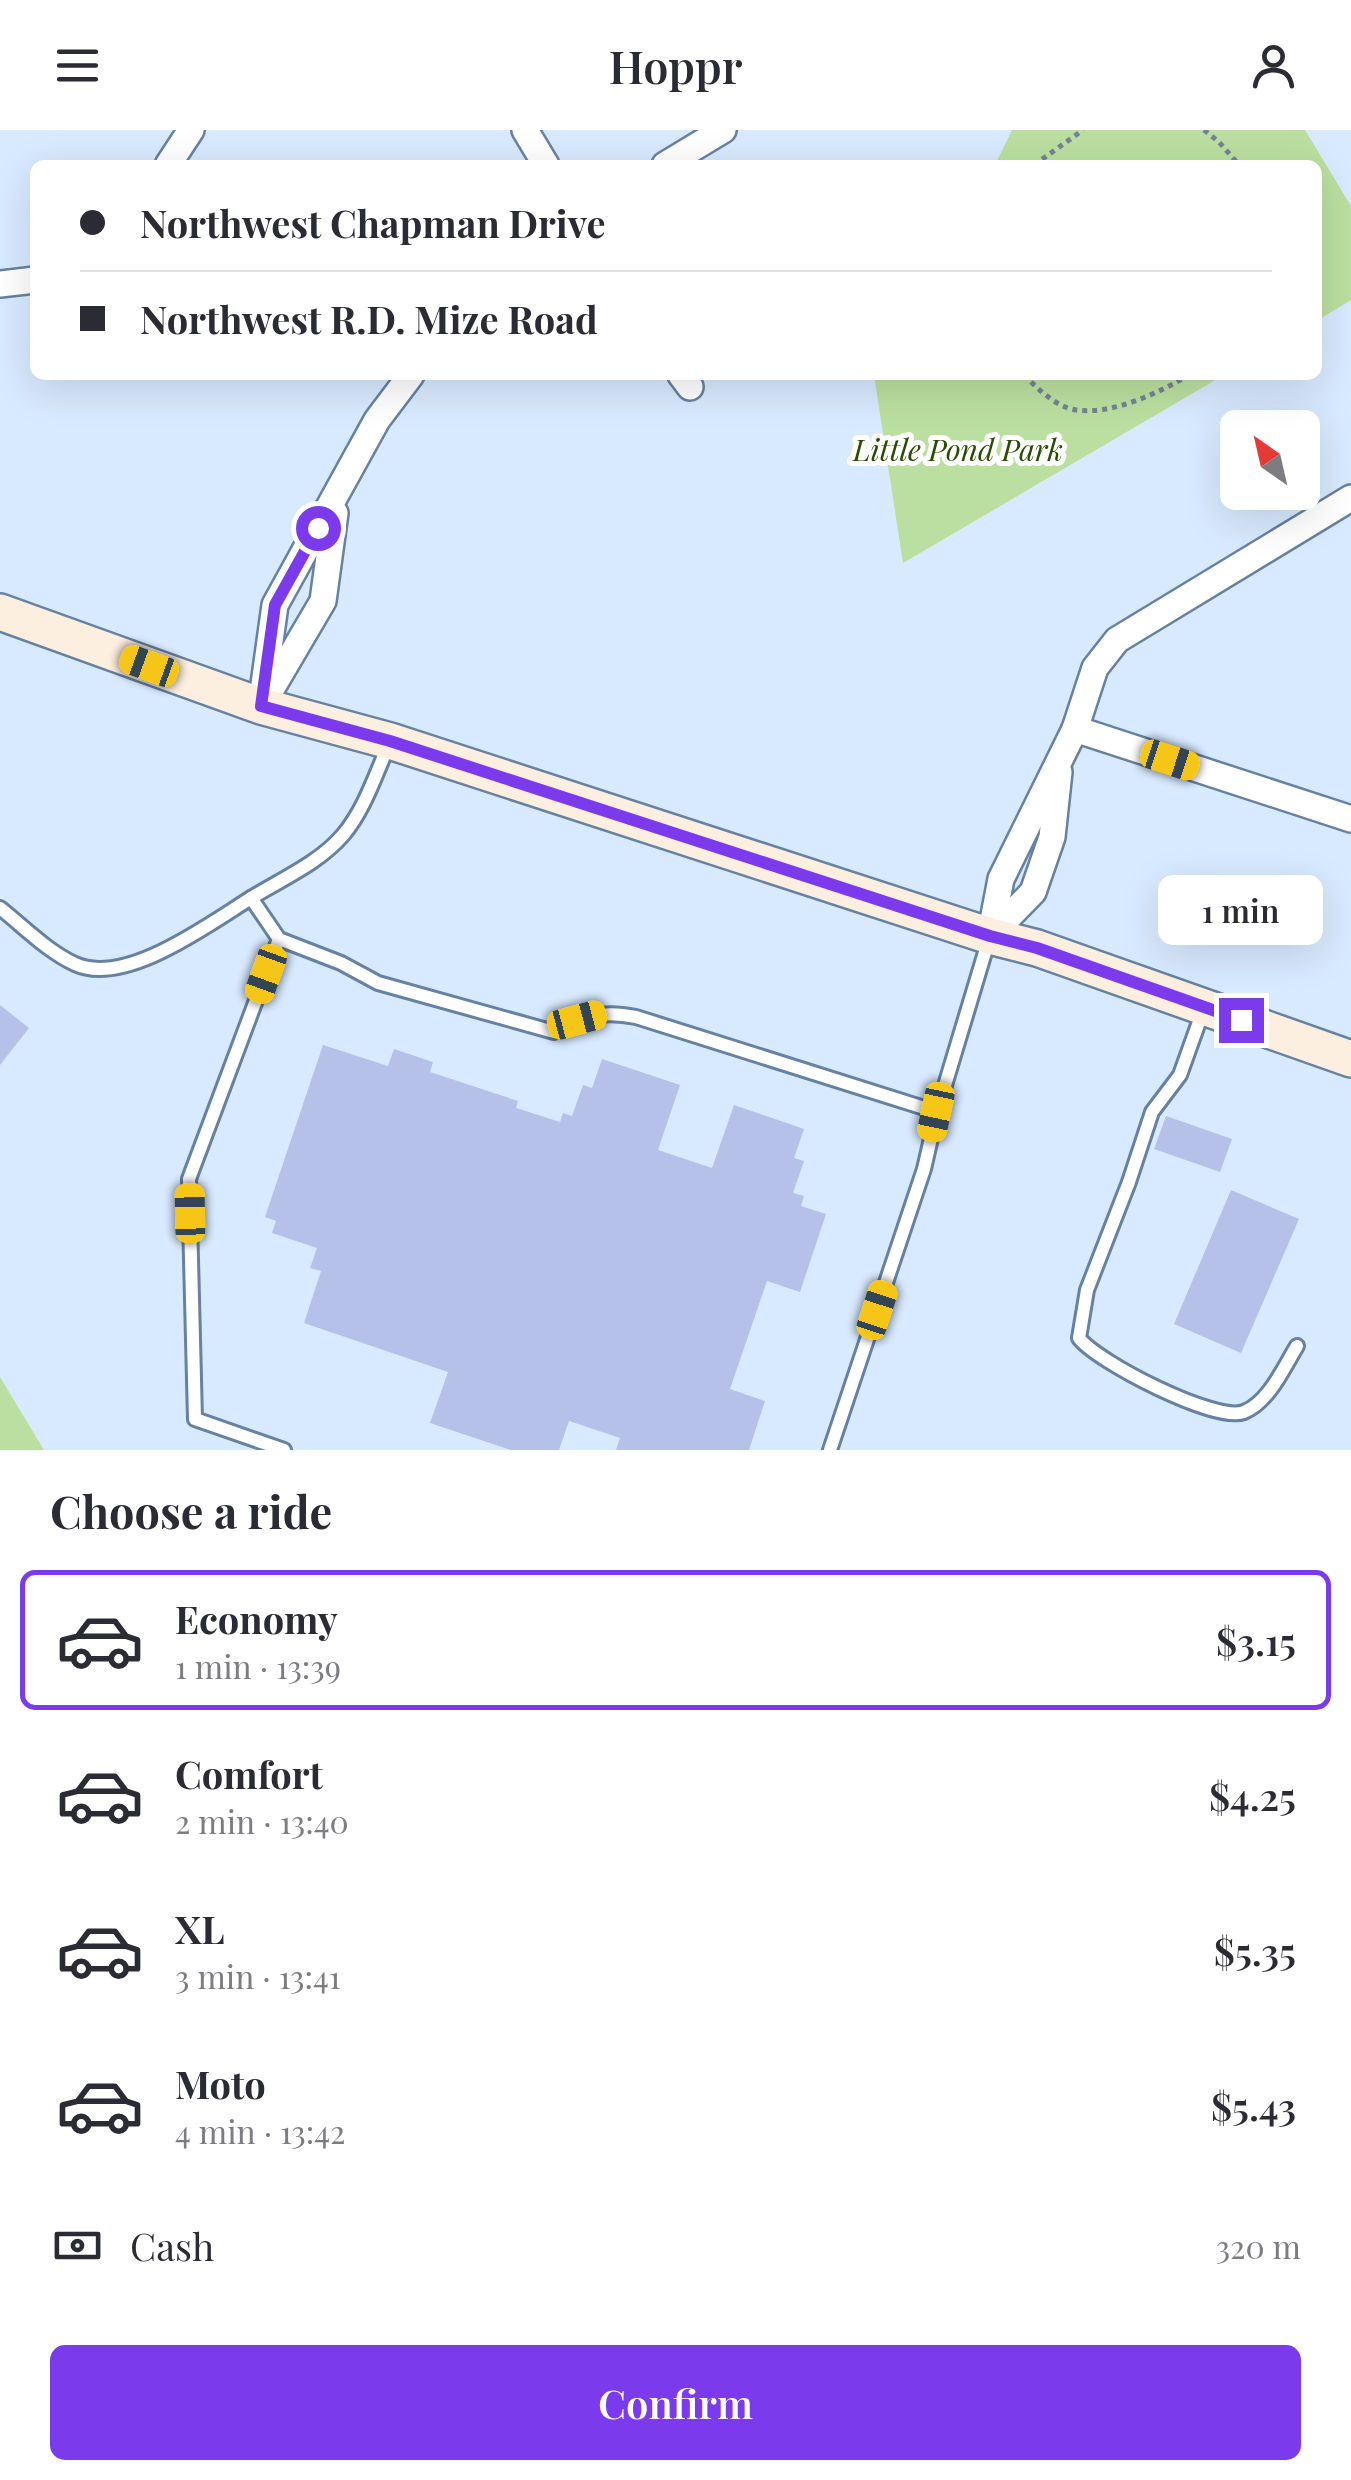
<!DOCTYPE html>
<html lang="en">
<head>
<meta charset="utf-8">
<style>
  :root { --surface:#fff; --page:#f2f2f3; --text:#2b2b33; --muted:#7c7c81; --line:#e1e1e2; --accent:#7c3aed }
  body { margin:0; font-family:"Playfair Display",serif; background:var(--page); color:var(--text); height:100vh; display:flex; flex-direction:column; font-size:38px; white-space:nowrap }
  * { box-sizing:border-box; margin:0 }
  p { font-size:32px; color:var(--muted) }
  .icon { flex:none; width:55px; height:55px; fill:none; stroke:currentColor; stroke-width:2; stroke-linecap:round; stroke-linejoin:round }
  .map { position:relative; height:1320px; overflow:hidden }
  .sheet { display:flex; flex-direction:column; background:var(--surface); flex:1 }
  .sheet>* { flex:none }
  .banner { position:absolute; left:30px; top:30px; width:1292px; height:220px; border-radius:15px; box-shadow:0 10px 40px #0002; display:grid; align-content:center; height:220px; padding:0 50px; background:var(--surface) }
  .needle { width:65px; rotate:326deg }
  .fabs { position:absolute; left:1220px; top:280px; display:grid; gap:20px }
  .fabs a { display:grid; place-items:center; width:100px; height:100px; border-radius:15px; background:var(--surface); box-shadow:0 10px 40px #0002; font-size:50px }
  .end { position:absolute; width:45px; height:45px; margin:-22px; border:12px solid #7c3aed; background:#fff; box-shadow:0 0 0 5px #fff }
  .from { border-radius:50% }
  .bubble { position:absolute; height:70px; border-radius:15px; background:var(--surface); box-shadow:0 10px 40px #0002; font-size:32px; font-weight:600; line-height:70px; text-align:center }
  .car { position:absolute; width:30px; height:60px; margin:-30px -15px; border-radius:12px; box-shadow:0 0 8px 2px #0007; background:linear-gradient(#f5c518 24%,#345 0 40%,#f5c518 0 76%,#345 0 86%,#f5c518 0) }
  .banner b { display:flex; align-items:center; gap:35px; height:95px; font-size:38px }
  .banner b+b { border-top:2px solid var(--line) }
  .banner i { width:25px; height:25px; background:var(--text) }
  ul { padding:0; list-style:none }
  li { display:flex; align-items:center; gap:30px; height:140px; margin:0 20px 15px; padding:0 30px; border:5px solid transparent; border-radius:15px }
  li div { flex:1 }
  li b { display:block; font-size:38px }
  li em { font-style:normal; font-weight:600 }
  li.on { border-color:var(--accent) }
  li>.icon { width:90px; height:90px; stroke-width:1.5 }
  h2 { padding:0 50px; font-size:45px; line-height:120px }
  .pay { display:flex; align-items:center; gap:25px; height:110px; padding:0 50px; font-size:38px }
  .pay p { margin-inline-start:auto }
  .cta { display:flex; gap:20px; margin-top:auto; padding:20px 50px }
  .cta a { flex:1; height:115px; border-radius:15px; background:var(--accent); color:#fff; font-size:40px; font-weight:600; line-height:115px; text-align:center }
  header { display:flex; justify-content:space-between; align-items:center; height:130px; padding:0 50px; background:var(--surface); font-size:45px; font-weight:600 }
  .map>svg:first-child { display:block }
</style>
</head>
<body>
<header><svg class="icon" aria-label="menu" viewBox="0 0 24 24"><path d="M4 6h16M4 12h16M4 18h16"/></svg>Hoppr<svg class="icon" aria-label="person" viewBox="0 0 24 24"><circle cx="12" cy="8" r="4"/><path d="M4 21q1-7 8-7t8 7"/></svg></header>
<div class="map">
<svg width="1351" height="1320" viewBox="0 0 1351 1320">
  <rect width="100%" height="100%" fill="#d8eaff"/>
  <!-- green -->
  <g fill="#bbdfa0">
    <path d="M 1012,0 L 1305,0 L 1351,76 L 1351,170 L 1318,190 L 1318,35 L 995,35 Z"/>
    <path d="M 874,245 L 1224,245 L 903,433 Z"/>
    <path d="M 0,1247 L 44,1320 L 0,1320 Z"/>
  </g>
  <!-- building -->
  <g fill="#b5c1e9">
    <path d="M 0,875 L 29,898 L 0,935 Z"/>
    <path d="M 323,915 L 388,936 L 394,919 L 433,932 L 430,942 L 518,971 L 516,978 L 560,992 L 563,983 L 572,986 L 583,955 L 592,958 L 602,929 L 680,955 L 658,1020 L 712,1038 L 734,975 L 804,999 L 794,1028 L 804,1031 L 793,1063 L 804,1066 L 801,1076 L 826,1084 L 800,1162 L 767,1151 L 730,1259 L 765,1271 L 749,1320 L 616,1320 L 620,1308 L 569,1291 L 559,1320 L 511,1320 L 430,1293 L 448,1242 L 304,1193 L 321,1141 L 310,1138 L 317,1118 L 272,1103 L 276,1091 L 265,1087 Z"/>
    <path d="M 1166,986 L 1232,1009 L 1220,1042 L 1154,1019 Z"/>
    <path d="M 1231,1060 L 1299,1089 L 1241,1223 L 1174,1194 Z"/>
  </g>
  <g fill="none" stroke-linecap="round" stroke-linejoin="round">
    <defs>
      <g id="lane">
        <path d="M 390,612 C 376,643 365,679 343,705 C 319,733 282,749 251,768 L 279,809 L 341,833 L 378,853 L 554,902 C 585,886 602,880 636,887 L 937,982 L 989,809"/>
        <path d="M 0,778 C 24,797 47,821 75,834 C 125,857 209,794 251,768"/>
        <path d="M 279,809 L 189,1049 L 195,1289 L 284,1320"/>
        <path d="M 1204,878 L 1180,945 L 1152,982 L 1129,1052 L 1087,1160 L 1079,1208 C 1097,1232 1216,1293 1244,1282 C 1269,1272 1284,1237 1297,1216"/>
        <path d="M 830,1320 L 924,1039 L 937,982"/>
      </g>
      <g id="street">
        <path d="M 525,0 L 546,35"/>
        <path d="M 168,35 L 191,0"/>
        <path d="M 665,35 L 723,0"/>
        <path d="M 0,154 L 35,150"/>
        <path d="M 681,245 L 690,257"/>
        <path d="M 269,563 L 323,471 L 335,383"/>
        <path d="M 261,576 L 275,475 L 377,290 L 411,245"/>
        <path d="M 1075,599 L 1351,689"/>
        <path d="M 990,806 L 1001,749 L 1075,599 L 1095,538 L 1117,510 L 1351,368"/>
        <path d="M 990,806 L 1033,762 L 1052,707 L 1059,642"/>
      </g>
      <path id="secondary" d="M 0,482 L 261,576 L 390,611 L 990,806 L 1037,818 L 1351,929"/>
    </defs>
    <!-- lane casing -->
    <use href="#lane" stroke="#6681a1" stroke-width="18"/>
    <!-- street casing -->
    <use href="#street" stroke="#6681a1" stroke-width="30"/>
    <!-- secondary casing -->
    <use href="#secondary" stroke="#6681a1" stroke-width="40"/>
    <!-- path -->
    <g stroke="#748393" stroke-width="5" stroke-dasharray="5 5" stroke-linecap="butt">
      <path d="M 1204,0 L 1219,12 L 1239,35"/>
      <path d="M 1034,35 L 1083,0"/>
      <path d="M 1024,245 C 1038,259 1056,277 1076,280 C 1112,285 1159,263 1189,245"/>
    </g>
    <!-- lane -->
    <use href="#lane" stroke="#fff" stroke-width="12"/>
    <!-- street -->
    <use href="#street" stroke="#fff" stroke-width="25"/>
    <!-- secondary -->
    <use href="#secondary" stroke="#fdefdf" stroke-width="35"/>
  </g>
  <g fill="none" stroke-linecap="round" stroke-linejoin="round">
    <!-- route -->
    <path stroke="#7c3aed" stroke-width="12" d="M 318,398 L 275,475 L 261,576 L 390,611 L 990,806 L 1037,818 L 1241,890"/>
  </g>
  <g text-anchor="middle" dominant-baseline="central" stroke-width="10" stroke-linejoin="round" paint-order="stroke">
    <!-- park labels -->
    <g font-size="30" font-style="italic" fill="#294a00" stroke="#fff">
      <text x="958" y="319">Little Pond Park</text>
    </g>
  </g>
</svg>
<div class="fabs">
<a><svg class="needle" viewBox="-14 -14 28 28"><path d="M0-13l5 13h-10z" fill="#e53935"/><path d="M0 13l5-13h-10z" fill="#7c7c81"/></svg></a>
</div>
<i class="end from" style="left:318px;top:398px"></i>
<i class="end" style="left:1241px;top:890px"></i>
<div class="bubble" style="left:1158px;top:745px;width:165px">1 min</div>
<i class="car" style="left:149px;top:536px;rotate:290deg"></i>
<i class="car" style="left:1170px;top:630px;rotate:108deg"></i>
<i class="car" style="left:266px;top:844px;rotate:200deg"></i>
<i class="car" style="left:577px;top:890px;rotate:75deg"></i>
<i class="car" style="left:936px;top:982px;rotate:192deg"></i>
<i class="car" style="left:190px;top:1083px;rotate:359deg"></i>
<i class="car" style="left:877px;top:1180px;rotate:18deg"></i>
<div class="banner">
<b><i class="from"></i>Northwest Chapman Drive</b>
<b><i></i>Northwest R.D. Mize Road</b>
</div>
</div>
<section class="sheet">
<h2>Choose a ride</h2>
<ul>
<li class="on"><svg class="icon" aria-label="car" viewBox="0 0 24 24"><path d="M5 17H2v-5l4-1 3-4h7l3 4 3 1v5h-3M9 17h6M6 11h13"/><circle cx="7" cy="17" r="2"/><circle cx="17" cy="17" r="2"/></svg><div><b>Economy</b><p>1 min · 13:39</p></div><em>$3.15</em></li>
<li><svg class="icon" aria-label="car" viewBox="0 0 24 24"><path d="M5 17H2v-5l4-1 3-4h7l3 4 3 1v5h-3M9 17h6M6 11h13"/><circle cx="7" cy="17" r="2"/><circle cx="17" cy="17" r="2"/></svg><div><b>Comfort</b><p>2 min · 13:40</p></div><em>$4.25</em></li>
<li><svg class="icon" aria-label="car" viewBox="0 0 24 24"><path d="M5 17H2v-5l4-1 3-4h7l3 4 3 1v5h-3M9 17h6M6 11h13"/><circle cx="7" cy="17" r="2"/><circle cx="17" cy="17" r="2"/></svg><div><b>XL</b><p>3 min · 13:41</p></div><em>$5.35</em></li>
<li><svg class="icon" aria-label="car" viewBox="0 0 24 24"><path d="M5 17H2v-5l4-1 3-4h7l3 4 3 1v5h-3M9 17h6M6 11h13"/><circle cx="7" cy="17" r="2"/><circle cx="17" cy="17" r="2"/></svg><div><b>Moto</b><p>4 min · 13:42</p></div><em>$5.43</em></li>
</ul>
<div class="pay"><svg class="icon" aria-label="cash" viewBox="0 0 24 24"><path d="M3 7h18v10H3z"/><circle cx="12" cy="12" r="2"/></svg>Cash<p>320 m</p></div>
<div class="cta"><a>Confirm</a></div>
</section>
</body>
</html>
